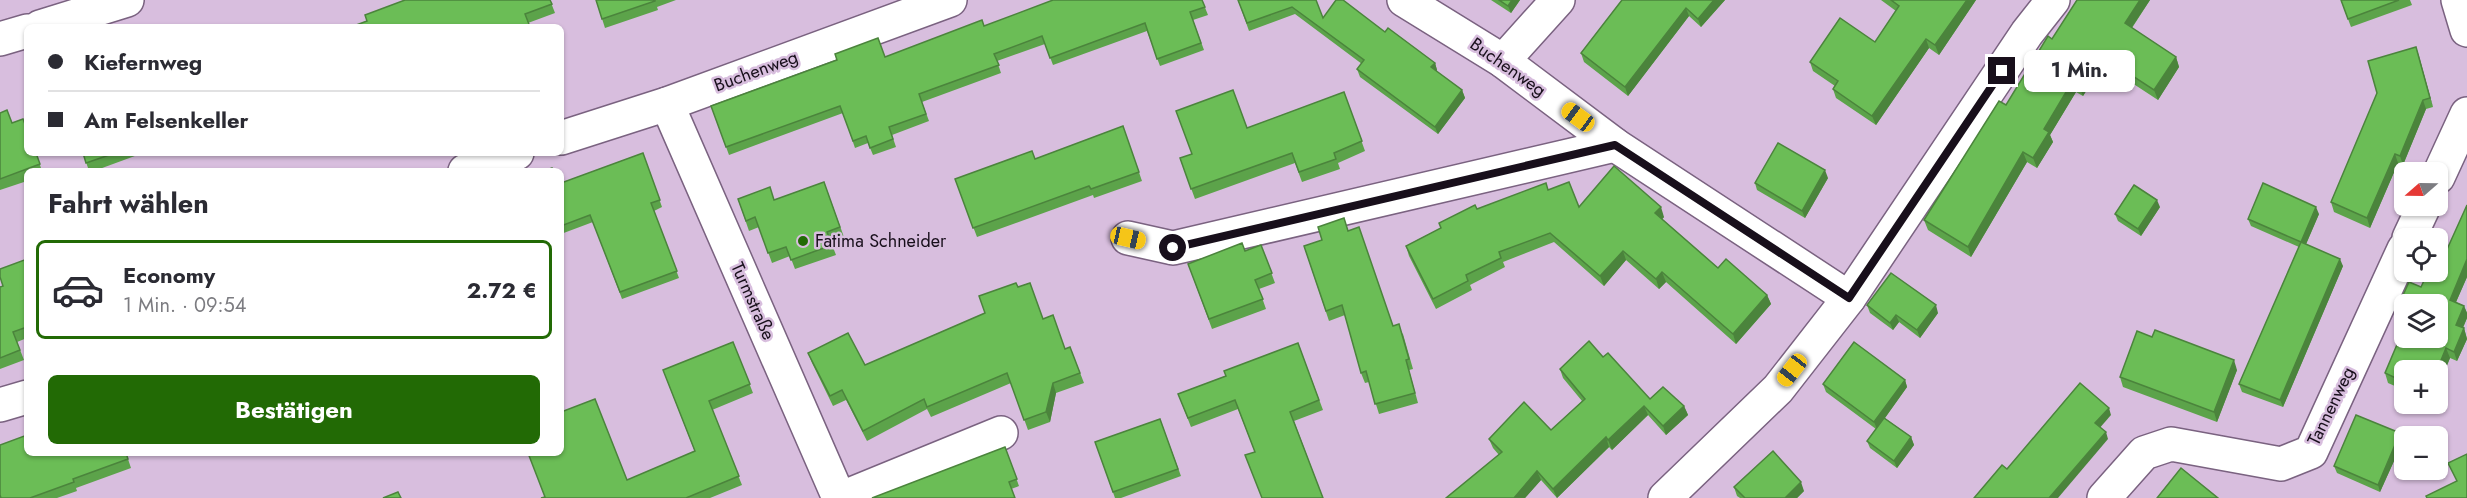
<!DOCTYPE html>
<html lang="de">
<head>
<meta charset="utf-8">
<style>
  :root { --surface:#fff; --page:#f7f7f7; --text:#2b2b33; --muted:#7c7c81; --line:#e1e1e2; --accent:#226a05 }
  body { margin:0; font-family:Jost,sans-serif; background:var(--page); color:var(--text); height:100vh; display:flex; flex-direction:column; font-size:22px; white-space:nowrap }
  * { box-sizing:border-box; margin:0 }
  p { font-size:20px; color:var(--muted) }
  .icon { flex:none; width:33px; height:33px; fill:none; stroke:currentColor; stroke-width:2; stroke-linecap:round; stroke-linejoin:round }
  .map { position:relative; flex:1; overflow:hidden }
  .drawer { position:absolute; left:24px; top:168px; width:540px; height:288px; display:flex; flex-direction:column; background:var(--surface); border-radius:9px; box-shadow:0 2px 4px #0004 }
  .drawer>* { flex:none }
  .hud { position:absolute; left:24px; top:24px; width:540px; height:132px; border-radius:9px; box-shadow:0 2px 4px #0004; display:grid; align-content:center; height:132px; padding:0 24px; background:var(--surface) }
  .needle { width:39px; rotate:250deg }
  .controls { position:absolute; left:2394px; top:162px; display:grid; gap:12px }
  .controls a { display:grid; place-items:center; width:54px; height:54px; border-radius:9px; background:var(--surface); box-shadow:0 2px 4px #0004; font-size:30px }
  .end { position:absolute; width:27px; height:27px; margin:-14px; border:8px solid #180f1b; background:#fff; box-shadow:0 0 0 3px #fff }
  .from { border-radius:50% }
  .bubble { position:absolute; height:42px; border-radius:9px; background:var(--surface); box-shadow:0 2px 4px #0004; font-size:20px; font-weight:700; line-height:42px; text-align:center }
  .car { position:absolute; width:18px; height:36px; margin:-18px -9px; border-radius:8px; box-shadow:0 0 4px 2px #0007; background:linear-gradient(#f5c518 24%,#345 0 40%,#f5c518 0 76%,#345 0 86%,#f5c518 0) }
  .hud b { display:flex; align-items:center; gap:21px; height:57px; font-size:22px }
  .hud b+b { border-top:2px solid var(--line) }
  .hud i { width:15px; height:15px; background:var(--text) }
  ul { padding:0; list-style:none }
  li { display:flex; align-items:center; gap:18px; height:99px; margin:0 12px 9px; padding:0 12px; border:3px solid var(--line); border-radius:9px }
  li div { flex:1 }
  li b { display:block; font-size:22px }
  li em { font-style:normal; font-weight:700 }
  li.selected { border-color:var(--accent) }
  li>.icon { width:54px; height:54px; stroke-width:1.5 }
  h2 { padding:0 24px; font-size:27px; line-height:72px }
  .action { display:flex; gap:12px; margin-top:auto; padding:12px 24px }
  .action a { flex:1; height:69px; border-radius:9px; background:var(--accent); color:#fff; font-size:24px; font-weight:700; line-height:69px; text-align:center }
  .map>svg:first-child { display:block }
</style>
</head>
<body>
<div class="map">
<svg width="2467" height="498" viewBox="0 0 2467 498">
  <rect width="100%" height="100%" fill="#d8bede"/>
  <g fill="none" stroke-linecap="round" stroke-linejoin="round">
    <defs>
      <g id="minor">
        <path d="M 1404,0 L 1503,61 L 1615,145 L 1849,298"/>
        <path d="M 2458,0 L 2467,30"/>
        <path d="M 1503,61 L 1558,0"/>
        <path d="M 667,104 L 839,498"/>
        <path d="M 561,138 L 667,104 L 950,0"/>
        <path d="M 465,171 L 517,153"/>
        <path d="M 2438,177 L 2467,114"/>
        <path d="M 1128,238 L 1173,248 L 1615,145"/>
        <path d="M 2409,238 L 2424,206"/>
        <path d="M 0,405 L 27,397"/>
        <path d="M 842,498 L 1001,433"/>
        <path d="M 1665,498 L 1778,389 L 1849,298 L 2027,33 L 2053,0"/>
        <path d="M 2104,498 L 2144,453 L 2171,444 L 2281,464 L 2311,452 L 2404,249"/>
      </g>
      <g id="major">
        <path d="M 40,27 L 127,0"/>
        <path d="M 0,39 L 27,31"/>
      </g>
    </defs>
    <!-- minor casing -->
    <use href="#minor" stroke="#7a6280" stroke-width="36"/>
    <!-- major casing -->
    <use href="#major" stroke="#7a6280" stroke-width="36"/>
    <!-- minor -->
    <use href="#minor" stroke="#fff" stroke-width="33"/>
    <!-- major -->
    <use href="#major" stroke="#fff" stroke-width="33"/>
  </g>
  <!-- wall -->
  <g fill="#5ca34a">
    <path d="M 550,0 L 555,13 L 528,23 L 367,21 Z"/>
    <path d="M 596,0 L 676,0 L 657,7 L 658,10 L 605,28 Z"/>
    <path d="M 1202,0 L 1208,15 L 1193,20 L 1204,50 L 1160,66 L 1147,31 L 1053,65 L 1045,44 L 997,61 L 1001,73 L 922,102 L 929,121 L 892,135 L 896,147 L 873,155 L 868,143 L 855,148 L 843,113 L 729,155 L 711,106 L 885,57 L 984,26 Z"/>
    <path d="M 1238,0 L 1316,0 L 1323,18 L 1385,32 L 1435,63 L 1437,70 L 1436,71 L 1462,90 L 1465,98 L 1438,134 L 1360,77 L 1357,69 L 1362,64 L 1295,14 L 1249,31 Z"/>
    <path d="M 1491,0 L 1520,0 L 1511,13 Z"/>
    <path d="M 1622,0 L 1725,0 L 1701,27 L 1689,16 L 1628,96 L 1584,62 L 1581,53 Z"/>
    <path d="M 1881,0 L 1976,0 L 1939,55 L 1929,48 L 1876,125 L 1836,98 L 1833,89 L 1835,86 L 1813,71 L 1810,62 L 1875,42 L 1896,11 Z"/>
    <path d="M 2077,0 L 2150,0 L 2132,28 L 2176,57 L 2179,67 L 2158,100 L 2103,64 L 2083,96 L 2076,92 L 2050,135 L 2053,142 L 2037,168 L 2027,162 L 1971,257 L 1928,230 L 1924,220 L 2006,105 L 2052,39 Z"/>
    <path d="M 2341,0 L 2410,0 L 2412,5 L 2351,27 Z"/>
    <path d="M 2416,47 L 2433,107 L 2426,109 L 2403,165 L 2398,163 L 2370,228 L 2334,212 L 2331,202 Z"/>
    <path d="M 1344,92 L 1365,151 L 1338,163 L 1340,169 L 1302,182 L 1295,163 L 1195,199 L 1180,158 L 1192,154 L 1247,128 Z"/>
    <path d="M 0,113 L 12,123 L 36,153 L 42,171 L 27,171 L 27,181 L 0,190 Z"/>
    <path d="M 1123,126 L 1142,181 L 1094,198 L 1093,195 L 977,237 L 955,179 L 1035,159 Z"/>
    <path d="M 83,153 L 143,153 L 94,171 L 89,171 Z"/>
    <path d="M 643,153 L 662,207 L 654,211 L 679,278 L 622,299 L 593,222 L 561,234 L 561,183 Z"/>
    <path d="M 1828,178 L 1805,218 L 1757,190 L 1755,183 Z"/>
    <path d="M 824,182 L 844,237 L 831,242 L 836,255 L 795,269 L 790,256 L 772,263 L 759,227 L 749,231 L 738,199 L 774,200 Z"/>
    <path d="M 1548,190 L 1579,207 L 1664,217 L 1662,219 L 1718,268 L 1767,295 L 1771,304 L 1736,344 L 1666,282 L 1659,289 L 1626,260 L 1604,286 L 1554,242 L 1503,262 L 1505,267 L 1470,285 L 1472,290 L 1436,309 L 1409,256 L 1406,246 L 1477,209 Z"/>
    <path d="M 2467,205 L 2467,277 L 2456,302 L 2464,306 L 2467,313 L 2467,318 L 2463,328 L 2464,328 L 2467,339 L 2457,361 L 2450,358 L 2438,387 L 2438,370 L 2404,370 L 2404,390 L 2388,383 L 2385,373 L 2438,338 L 2404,304 L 2404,323 L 2399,321 L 2396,311 L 2421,287 L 2444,256 Z"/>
    <path d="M 2160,207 L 2141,236 L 2118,221 L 2115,214 Z"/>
    <path d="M 2319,214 L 2306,244 L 2343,266 L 2283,407 L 2242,392 L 2239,384 L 2299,247 L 2251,226 L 2248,219 Z"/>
    <path d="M 1348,231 L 1393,326 L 1403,334 L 1413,369 L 1409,370 L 1418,403 L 1379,414 L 1369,382 L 1365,383 L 1361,373 L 1345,315 L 1329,321 L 1304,246 Z"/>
    <path d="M 1261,245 L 1275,283 L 1259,289 L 1266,309 L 1212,329 L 1188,264 L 1245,251 Z"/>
    <path d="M 27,259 L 27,338 L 17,342 L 24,360 L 0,369 L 0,287 L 3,286 Z"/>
    <path d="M 1018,287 L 1065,349 L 1070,347 L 1084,383 L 1056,393 L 1050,422 L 1028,430 L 1011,383 L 931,417 L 927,409 L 867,441 L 846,400 L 833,406 L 812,363 L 808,353 L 865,365 L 985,313 Z"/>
    <path d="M 1867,305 L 1938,313 L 1920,338 L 1899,322 L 1893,330 L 1870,313 Z"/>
    <path d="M 733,342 L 753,393 L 712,410 L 742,485 L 710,498 L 541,498 L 627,480 L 695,452 L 663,370 Z"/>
    <path d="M 1298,343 L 1323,410 L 1294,421 L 1323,498 L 1255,452 L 1238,409 L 1191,427 L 1178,394 L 1226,376 Z"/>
    <path d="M 1603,357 L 1650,399 L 1684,406 L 1688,415 L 1666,435 L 1648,415 L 1612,450 L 1609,447 L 1557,498 L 1541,480 L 1525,498 L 1446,498 L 1499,455 L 1493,448 L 1489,439 L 1551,430 L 1582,401 L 1563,378 L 1560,369 Z"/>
    <path d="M 2237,370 L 2217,422 L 2123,387 L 2120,377 Z"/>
    <path d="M 1905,380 L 1907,387 L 1885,418 L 1911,437 L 1914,445 L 1897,468 L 1870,448 L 1867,441 L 1876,429 L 1826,392 L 1823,384 Z"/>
    <path d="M 1160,419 L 1181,476 L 1121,498 L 1115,498 L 1095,442 Z"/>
    <path d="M 2403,441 L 2380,492 L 2337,473 L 2334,466 Z"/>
    <path d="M 0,445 L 126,453 L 131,468 L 76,488 L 77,491 L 57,498 L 0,498 Z"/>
    <path d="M 1005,447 L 1019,486 L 1011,489 L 872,498 Z"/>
    <path d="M 1734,487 L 1804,491 L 1797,498 L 1740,498 L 1737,496 Z"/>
  </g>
  <!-- shaded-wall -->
  <g fill="#4b843c">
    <path d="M 1512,0 L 1520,0 L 1511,13 L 1508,6 Z"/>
    <path d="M 1714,0 L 1725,0 L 1701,27 L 1698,19 Z"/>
    <path d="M 1967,0 L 1976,0 L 1939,55 L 1935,45 Z"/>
    <path d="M 2140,0 L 2150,0 L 2128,33 L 2125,23 Z"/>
    <path d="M 1686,8 L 1689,16 L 1628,96 L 1625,87 Z"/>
    <path d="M 1926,39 L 1929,48 L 1876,125 L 1872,116 Z"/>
    <path d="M 2416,47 L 2419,56 L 2433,107 L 2430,98 Z"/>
    <path d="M 2099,54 L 2103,64 L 2083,96 L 2079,86 Z"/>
    <path d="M 2176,57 L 2179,67 L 2158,100 L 2154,90 Z"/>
    <path d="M 1435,63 L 1437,70 L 1434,75 L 1431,67 Z"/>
    <path d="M 2072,82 L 2076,92 L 2050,135 L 2053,142 L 2037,168 L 2033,158 L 2044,129 Z"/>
    <path d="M 1462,90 L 1465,98 L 1438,134 L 1435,127 Z"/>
    <path d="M 2423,100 L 2426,109 L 2403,165 L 2400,156 Z"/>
    <path d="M 2023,152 L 2027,162 L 1971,257 L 1968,247 Z"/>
    <path d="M 2395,154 L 2398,163 L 2370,228 L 2367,218 Z"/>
    <path d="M 1825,170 L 1828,178 L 1805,218 L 1802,211 Z"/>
    <path d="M 2157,200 L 2160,207 L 2141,236 L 2138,229 Z"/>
    <path d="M 1661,207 L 1664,217 L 1659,223 L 1655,213 Z"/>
    <path d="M 2316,207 L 2319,214 L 2304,249 L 2301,242 Z"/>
    <path d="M 1623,251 L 1626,260 L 1604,286 L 1600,276 Z"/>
    <path d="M 2340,259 L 2343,266 L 2283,407 L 2280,400 Z"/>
    <path d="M 2467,259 L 2467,277 L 2453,309 L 2450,300 Z"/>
    <path d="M 1662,272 L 1666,282 L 1659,289 L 1656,279 Z"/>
    <path d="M 1767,295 L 1771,304 L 1736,344 L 1733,334 Z"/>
    <path d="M 1936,305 L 1938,313 L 1920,338 L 1917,330 Z"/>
    <path d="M 2464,306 L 2467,313 L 2467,318 L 2460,334 L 2456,325 Z"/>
    <path d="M 1896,315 L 1899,322 L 1893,330 L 1890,323 Z"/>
    <path d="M 2464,328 L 2467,339 L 2457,361 L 2454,352 Z"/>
    <path d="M 2446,348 L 2450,358 L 2438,387 L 2437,370 Z"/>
    <path d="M 2234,360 L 2237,370 L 2217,422 L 2214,412 Z"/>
    <path d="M 1905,380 L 1907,387 L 1877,429 L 1874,422 Z"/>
    <path d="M 1053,383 L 1056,393 L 1050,422 L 1046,412 Z"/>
    <path d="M 1644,406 L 1648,415 L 1612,450 L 1608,440 Z"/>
    <path d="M 1684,406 L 1688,415 L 1666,435 L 1663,426 Z"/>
    <path d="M 2109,408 L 2111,415 L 2098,430 L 2095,423 Z"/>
    <path d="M 2106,432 L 2108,439 L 2058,498 L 2049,498 Z"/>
    <path d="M 2400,433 L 2403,441 L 2380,492 L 2378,485 Z"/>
    <path d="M 1606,437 L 1609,447 L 1557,498 L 1553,489 Z"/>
    <path d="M 1911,437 L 1914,445 L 1897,468 L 1894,461 Z"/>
    <path d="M 1537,471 L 1541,480 L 1525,498 L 1514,498 Z"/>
    <path d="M 1801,482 L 1804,491 L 1797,498 L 1785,498 Z"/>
  </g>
  <!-- building -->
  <g fill="#6bbd56" stroke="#4b843c" stroke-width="1.5">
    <path d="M 405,0 L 550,0 L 552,4 L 525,14 L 530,27 L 351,27 L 367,21 L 365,15 Z"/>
    <path d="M 596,0 L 655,0 L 655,1 L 602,19 Z"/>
    <path d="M 1053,0 L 1202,0 L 1205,7 L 1190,12 L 1201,43 L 1157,59 L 1145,23 L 1050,58 L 1042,36 L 994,54 L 999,65 L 919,94 L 926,114 L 889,127 L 893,139 L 870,148 L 866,136 L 853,141 L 840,106 L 726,147 L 711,106 L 837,60 L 835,54 L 878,38 L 885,57 L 982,20 L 984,26 Z"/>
    <path d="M 1238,0 L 1316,0 L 1323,18 L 1336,0 L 1343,0 L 1385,32 L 1388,28 L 1435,63 L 1431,67 L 1462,90 L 1435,127 L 1357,69 L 1364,60 L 1292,7 L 1247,23 Z"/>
    <path d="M 1499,0 L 1512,0 L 1508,6 Z"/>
    <path d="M 1622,0 L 1714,0 L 1698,19 L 1686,8 L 1625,87 L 1581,53 Z"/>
    <path d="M 1891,0 L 1967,0 L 1935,45 L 1926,39 L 1872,116 L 1833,89 L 1838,81 L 1810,62 L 1840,18 L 1875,42 L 1899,6 Z"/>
    <path d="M 2077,0 L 2140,0 L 2125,23 L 2176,57 L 2154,90 L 2099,54 L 2079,86 L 2072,82 L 2044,129 L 2049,132 L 2033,158 L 2023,152 L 1968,247 L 1924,220 L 1999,101 L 2006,105 L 2048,36 L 2052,39 Z"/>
    <path d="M 2341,0 L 2399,0 L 2348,19 Z"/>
    <path d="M 2416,47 L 2430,98 L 2423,100 L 2400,156 L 2395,154 L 2367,218 L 2331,202 L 2377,93 L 2368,61 Z"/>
    <path d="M 1233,90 L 1247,128 L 1344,92 L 1362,141 L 1334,153 L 1336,159 L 1299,172 L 1292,153 L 1191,189 L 1180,158 L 1192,154 L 1176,111 Z"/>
    <path d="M 7,110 L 12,123 L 23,119 L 27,129 L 27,153 L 36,153 L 40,164 L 0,179 L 0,113 Z"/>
    <path d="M 1123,126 L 1139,172 L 1091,189 L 1089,186 L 973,228 L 955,179 L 1032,151 L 1035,159 Z"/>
    <path d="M 1778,143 L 1825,170 L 1802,211 L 1755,183 Z"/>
    <path d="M 83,153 L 115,153 L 86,163 Z"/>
    <path d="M 643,153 L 660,200 L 651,203 L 677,271 L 620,292 L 590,215 L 561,226 L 561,183 Z"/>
    <path d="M 1614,166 L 1661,207 L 1655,213 L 1718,268 L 1726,259 L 1767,295 L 1733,334 L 1662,272 L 1656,279 L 1623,251 L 1600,276 L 1550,233 L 1499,252 L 1501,258 L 1466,275 L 1468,281 L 1433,299 L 1406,246 L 1441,228 L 1439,223 L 1475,205 L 1477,209 L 1546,183 L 1548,190 L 1569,182 L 1579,207 Z"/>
    <path d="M 552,168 L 553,171 L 544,171 Z"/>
    <path d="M 824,182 L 840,227 L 827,232 L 832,245 L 791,260 L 786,247 L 768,253 L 755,217 L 746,221 L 738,199 L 770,187 L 774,200 Z"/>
    <path d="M 2263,183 L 2316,207 L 2301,242 L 2248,219 Z"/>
    <path d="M 2134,185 L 2157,200 L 2138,229 L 2115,214 Z"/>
    <path d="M 2467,205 L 2467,259 L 2450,300 L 2464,306 L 2456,325 L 2464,328 L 2454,352 L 2446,348 L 2437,370 L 2404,370 L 2404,382 L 2385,373 L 2404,328 L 2404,338 L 2438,338 L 2438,304 L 2404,304 L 2404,315 L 2396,311 L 2409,282 L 2421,287 L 2428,272 L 2438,272 L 2438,253 L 2444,256 Z"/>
    <path d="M 1344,218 L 1348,231 L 1359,227 L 1393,326 L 1399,324 L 1409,359 L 1406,360 L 1415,393 L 1375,404 L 1366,371 L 1361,373 L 1342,305 L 1326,311 L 1304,246 L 1322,240 L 1318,227 Z"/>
    <path d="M 2301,242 L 2340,259 L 2280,400 L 2239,384 Z"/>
    <path d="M 1242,243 L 1245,251 L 1261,245 L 1272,273 L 1255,280 L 1263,299 L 1209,319 L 1188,264 Z"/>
    <path d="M 27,259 L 27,327 L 13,332 L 20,350 L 0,358 L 0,287 L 3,286 L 0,277 L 0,269 Z"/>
    <path d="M 1891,273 L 1936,305 L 1917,330 L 1896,315 L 1890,323 L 1867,305 Z"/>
    <path d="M 1016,283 L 1018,287 L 1030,283 L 1043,319 L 1053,315 L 1065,349 L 1070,347 L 1080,373 L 1053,383 L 1046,412 L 1024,420 L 1007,373 L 927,407 L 924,399 L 863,431 L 842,390 L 830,396 L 808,353 L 848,333 L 865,365 L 985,313 L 979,296 Z"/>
    <path d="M 2155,330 L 2234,360 L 2214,412 L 2120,377 L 2137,331 L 2152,337 Z"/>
    <path d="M 1589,341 L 1603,357 L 1608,353 L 1650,399 L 1663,387 L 1684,406 L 1663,426 L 1644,406 L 1608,440 L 1606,437 L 1553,489 L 1537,471 L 1514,498 L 1446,498 L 1502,452 L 1489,439 L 1524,402 L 1551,430 L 1585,399 L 1560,369 Z"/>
    <path d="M 733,342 L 750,384 L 709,401 L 739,476 L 686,498 L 541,498 L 545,497 L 528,453 L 561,453 L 561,412 L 595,399 L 627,480 L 695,451 L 663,370 Z"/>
    <path d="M 1854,342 L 1905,380 L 1874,422 L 1823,384 Z"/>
    <path d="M 1298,343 L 1319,400 L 1290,412 L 1323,498 L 1262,498 L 1245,455 L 1255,452 L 1235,400 L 1188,418 L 1178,394 L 1226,376 L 1224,371 Z"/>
    <path d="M 2080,383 L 2109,408 L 2095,423 L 2106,432 L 2049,498 L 1974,498 L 2002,465 L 2007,469 Z"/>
    <path d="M 2356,415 L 2400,433 L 2378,485 L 2334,466 Z"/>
    <path d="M 1884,418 L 1911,437 L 1894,461 L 1867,441 Z"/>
    <path d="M 1160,419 L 1178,469 L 1113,492 L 1095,442 Z"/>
    <path d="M 27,435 L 27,453 L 126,453 L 128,459 L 73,479 L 74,482 L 30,498 L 1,498 L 0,495 L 0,445 Z"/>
    <path d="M 1005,447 L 1017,479 L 1009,482 L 1015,498 L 872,498 Z"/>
    <path d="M 1773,451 L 1801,482 L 1785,498 L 1745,498 L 1734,487 Z"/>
    <path d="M 2467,454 L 2467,498 L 2427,498 L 2426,496 L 2457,481 L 2448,463 Z"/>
    <path d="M 2181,468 L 2218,498 L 2157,498 Z"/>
    <path d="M 398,492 L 401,498 L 383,498 Z"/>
  </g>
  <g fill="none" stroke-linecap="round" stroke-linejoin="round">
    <!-- route -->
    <path stroke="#180f1b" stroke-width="8" d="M 1173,248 L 1615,145 L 1849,298 L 2002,71"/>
  </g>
  <!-- markers -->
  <circle fill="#226a05" stroke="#d8bede" stroke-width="2" cx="803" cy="241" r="6"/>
  <g text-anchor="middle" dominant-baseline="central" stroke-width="5" stroke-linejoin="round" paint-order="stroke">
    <!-- street labels -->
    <g font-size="18" fill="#180f1b" stroke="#d8bede">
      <text transform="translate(1508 67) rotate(35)">Buchenweg</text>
      <text transform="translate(756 71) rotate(-20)">Buchenweg</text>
      <text transform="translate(753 301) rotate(66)">Turmstraße</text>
      <text transform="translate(2331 406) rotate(-64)">Tannenweg</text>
    </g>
    <!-- poi labels -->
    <g font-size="18" fill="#180f1b" stroke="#d8bede" text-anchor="start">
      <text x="815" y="241">Fatima Schneider</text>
    </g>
  </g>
</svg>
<div class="controls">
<a><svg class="needle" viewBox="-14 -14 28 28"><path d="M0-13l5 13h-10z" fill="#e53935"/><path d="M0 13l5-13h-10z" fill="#7c7c81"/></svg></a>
<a><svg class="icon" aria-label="locate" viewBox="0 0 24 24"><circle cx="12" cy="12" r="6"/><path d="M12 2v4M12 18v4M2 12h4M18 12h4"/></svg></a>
<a><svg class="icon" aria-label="layers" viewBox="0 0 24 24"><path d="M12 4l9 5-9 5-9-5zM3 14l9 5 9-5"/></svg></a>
<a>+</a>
<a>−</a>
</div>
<i class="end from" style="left:1173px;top:248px"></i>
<i class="end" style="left:2002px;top:71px"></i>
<div class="bubble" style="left:2024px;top:50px;width:111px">1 Min.</div>
<i class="car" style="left:1578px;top:117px;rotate:306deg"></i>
<i class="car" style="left:1128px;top:238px;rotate:103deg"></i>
<i class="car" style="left:1792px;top:370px;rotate:218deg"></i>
<div class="hud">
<b><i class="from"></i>Kiefernweg</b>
<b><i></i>Am Felsenkeller</b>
</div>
<section class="drawer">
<h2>Fahrt wählen</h2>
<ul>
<li class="selected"><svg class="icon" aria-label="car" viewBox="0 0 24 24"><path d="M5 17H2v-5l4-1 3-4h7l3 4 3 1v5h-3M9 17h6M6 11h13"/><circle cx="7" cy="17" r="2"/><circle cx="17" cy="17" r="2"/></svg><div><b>Economy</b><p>1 Min. · 09:54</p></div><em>2.72 €</em></li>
</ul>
<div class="action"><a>Bestätigen</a></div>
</section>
</div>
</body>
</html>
